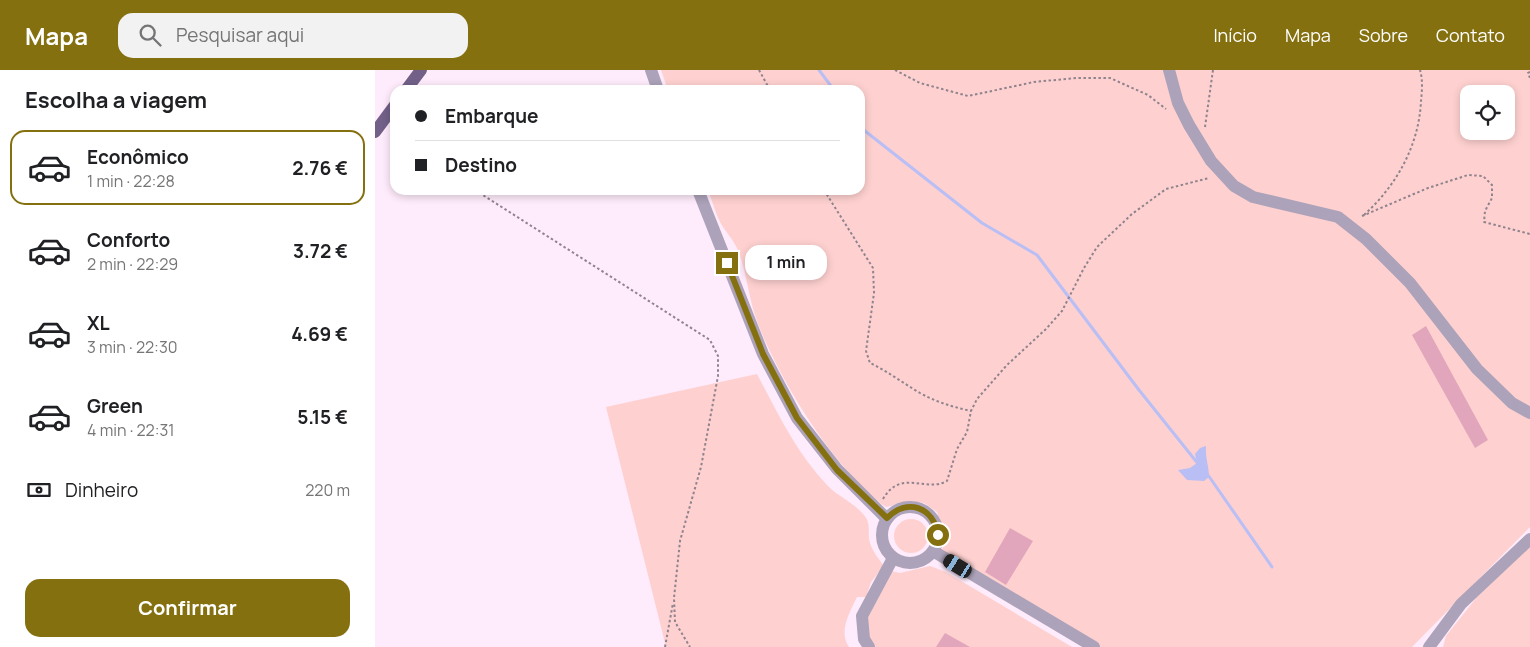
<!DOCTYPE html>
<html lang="pt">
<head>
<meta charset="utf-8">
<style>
  :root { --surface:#fff; --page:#f2f2f2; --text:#202124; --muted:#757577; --line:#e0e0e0; --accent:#857010 }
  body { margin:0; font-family:Manrope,sans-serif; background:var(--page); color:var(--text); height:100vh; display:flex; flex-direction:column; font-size:19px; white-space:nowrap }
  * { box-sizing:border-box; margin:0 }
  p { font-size:16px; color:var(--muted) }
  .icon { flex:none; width:28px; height:28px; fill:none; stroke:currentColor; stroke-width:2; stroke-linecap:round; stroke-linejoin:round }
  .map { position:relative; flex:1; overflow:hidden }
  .sheet { display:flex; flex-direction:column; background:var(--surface); width:375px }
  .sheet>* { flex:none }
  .guide { position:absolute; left:15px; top:15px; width:475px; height:110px; border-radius:15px; box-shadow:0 2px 8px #0003; display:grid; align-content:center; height:110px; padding:0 25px; background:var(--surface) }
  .controls { position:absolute; left:1085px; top:15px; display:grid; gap:10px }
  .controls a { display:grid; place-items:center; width:55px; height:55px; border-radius:10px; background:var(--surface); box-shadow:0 2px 8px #0003; font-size:25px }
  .end { position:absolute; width:22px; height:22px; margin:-11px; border:6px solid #857010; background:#fff; box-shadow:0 0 0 2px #fff }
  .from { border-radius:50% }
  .bubble { position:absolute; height:35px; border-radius:15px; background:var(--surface); box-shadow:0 2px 8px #0003; font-size:16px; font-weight:700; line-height:35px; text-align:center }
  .car { position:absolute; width:15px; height:30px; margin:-15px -8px; border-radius:6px; box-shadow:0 0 4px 1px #0007; background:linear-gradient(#222 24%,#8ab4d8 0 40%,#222 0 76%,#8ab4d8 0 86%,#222 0) }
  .guide b { display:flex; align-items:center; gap:18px; height:48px; font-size:19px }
  .guide b+b { border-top:1px solid var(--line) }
  .guide i { width:12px; height:12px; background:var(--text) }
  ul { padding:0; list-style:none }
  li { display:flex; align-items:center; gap:15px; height:75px; margin:0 10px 8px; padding:0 15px; border:2px solid transparent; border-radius:15px }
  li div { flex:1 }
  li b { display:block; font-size:19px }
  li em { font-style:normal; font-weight:700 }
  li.on { border-color:var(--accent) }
  li>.icon { width:45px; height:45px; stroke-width:1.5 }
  h2 { padding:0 25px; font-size:22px; line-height:60px }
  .pay { display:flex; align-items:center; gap:12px; height:55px; padding:0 25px; font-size:19px }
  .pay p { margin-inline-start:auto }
  .primary-button { display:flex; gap:10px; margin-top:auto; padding:10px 25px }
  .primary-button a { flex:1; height:58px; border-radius:15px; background:var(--accent); color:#fff; font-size:20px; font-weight:700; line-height:58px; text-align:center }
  header { display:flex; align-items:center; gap:30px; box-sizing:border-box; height:70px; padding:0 25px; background:var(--accent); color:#fff }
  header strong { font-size:24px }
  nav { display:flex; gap:28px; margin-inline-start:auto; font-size:18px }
  .search { width:350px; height:45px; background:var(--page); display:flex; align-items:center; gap:12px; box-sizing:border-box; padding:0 18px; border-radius:15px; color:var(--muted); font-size:19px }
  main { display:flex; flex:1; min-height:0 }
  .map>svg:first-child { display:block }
</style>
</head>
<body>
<header>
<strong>Mapa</strong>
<div class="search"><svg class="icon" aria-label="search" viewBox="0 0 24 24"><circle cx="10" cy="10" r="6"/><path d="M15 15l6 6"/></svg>Pesquisar aqui</div>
<nav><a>Início</a><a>Mapa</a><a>Sobre</a><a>Contato</a></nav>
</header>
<main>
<section class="sheet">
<h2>Escolha a viagem</h2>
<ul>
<li class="on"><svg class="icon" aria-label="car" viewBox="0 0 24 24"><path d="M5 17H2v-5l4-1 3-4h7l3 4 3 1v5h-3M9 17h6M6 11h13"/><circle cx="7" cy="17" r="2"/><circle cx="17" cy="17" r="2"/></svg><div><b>Econômico</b><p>1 min · 22:28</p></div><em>2.76 €</em></li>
<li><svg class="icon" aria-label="car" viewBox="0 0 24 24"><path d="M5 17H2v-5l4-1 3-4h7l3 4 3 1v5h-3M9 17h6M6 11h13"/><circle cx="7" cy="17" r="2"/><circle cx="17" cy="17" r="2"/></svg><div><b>Conforto</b><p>2 min · 22:29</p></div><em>3.72 €</em></li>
<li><svg class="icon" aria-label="car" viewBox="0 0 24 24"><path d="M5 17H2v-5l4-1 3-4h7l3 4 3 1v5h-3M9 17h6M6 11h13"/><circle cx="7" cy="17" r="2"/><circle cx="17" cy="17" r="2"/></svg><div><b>XL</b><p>3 min · 22:30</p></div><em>4.69 €</em></li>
<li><svg class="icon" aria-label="car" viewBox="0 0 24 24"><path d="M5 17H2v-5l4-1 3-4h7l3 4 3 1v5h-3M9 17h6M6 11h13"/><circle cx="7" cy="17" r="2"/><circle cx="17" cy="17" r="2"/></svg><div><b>Green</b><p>4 min · 22:31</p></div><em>5.15 €</em></li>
</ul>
<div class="pay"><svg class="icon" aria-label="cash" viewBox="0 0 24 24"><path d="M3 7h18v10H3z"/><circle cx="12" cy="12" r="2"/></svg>Dinheiro<p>220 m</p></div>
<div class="primary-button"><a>Confirmar</a></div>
</section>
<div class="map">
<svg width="1155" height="577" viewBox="0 0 1155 577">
  <rect width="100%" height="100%" fill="#feebfb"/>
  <!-- green -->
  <g fill="#fed1d0" fill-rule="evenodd">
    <path d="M 286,0 L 1155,0 L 1155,457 L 1037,577 L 719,577 L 566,486 L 570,465 L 562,442 L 549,433 L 537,431 L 511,437 C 461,402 403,308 382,251 C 373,227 372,201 362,178 C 357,168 350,161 345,152 C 340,142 337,130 333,120 L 485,120 L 485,20 L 293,20 ZM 1094,24 L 1131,24 L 1131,61 L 1094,61 Z"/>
    <path d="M 382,304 C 402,342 422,384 452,415 C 462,426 478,432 488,444 C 497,453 492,462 495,473 C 498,482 503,488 509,496 L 496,512 L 491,527 L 482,527 C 475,542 463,561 474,577 L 291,577 L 231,337 Z"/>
    <circle cx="536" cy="466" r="17"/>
    <path d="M 1155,473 L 1155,577 L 1068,577 L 1071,566 L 1102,527 Z"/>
    <path d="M 555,496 L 571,502 L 697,577 L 494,577 L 487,546 L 512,500 L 525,503 Z"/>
  </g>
  <!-- water -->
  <path fill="#b9bef4" d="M 831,376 C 830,387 834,396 834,407 L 829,411 L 812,410 L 803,400 L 815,398 L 822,393 L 820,384 L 825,378 Z"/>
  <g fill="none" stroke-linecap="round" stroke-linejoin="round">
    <!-- stream -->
    <g stroke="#b9bef4" stroke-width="3">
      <path d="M 444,0 L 459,20"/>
      <path d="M 485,55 L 490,61 L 607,153 L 662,185 L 764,320 L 824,395"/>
      <path d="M 833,405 L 897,497"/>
    </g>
  </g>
  <!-- building -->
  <g fill="#e1a6bc">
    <path d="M 1051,256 L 1113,370 L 1100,378 L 1037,265 Z"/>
    <path d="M 635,458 L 658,471 L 631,515 L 610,502 Z"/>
    <path d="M 570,563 L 595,577 L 561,577 Z"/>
  </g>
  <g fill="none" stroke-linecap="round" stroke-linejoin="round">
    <!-- path -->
    <g stroke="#8f838d" stroke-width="2" stroke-dasharray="2.5 2.5" stroke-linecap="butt">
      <path d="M 384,0 L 395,20"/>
      <path d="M 520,0 L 545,13 L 593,26 L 659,12 L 701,8 L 735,8 L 773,25 L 791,39"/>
      <path d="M 1155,2 L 1153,3 L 1155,8"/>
      <path d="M 830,57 L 838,0"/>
      <path d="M 100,120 L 335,270 L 343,286 L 343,306 L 326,397 L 305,471 L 299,528 L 300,552 L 315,577"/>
      <path d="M 449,120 L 498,198 L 499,223 L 491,281 L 495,293 C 512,301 528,313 545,323 C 561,332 578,337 596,341"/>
      <path d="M 989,145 C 1022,115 1044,75 1046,31 C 1047,21 1048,10 1045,0"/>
      <path d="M 987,146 L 1053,118 L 1093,105 L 1108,106 L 1117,115 L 1117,128 L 1110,141 L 1109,152 L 1155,164"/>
      <path d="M 508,429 C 526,398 551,423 572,411 L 582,379 L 592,362 L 596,341 L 602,329 L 632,295 L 671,259 L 687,241 L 709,198 L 722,177 L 757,144 L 791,119 L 834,108"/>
      <path d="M 290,577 L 298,533"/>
    </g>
    <!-- minor -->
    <g stroke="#aca2b9" stroke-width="12">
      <path d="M 276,0 L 283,20"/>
      <path d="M 794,0 L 803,33 L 814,55 L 836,91 L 859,116 L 878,127 L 963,147 L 991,169 L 1035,213 L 1102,299 L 1137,333 L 1155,343"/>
      <path d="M 323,120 L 388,284 L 422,348 L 462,399 L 512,449"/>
      <circle cx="535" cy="465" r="28"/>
      <path d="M 558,481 L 719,577"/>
      <path d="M 494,577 L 489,569 L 487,546 L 518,488"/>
      <path d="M 1054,577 L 1086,534 L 1155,469"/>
    </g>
    <!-- major -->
    <g stroke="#726088" stroke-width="12">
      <path d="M 31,20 L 46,0"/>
      <path d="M 0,62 L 20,35"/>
    </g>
  </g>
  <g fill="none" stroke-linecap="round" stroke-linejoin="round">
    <!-- route -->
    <path stroke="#857010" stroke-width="6" d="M 352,193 L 388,284 L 422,348 L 462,400 L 512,448 C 532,428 558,436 563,465"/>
  </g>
</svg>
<div class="controls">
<a><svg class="icon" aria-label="locate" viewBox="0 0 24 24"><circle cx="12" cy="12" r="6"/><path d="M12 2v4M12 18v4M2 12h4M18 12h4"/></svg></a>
</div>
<i class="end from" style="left:563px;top:465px"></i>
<i class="end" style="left:352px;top:193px"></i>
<div class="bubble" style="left:370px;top:175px;width:82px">1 min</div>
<i class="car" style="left:583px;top:496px;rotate:301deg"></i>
<div class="guide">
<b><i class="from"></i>Embarque</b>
<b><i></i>Destino</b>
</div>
</div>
</main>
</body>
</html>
